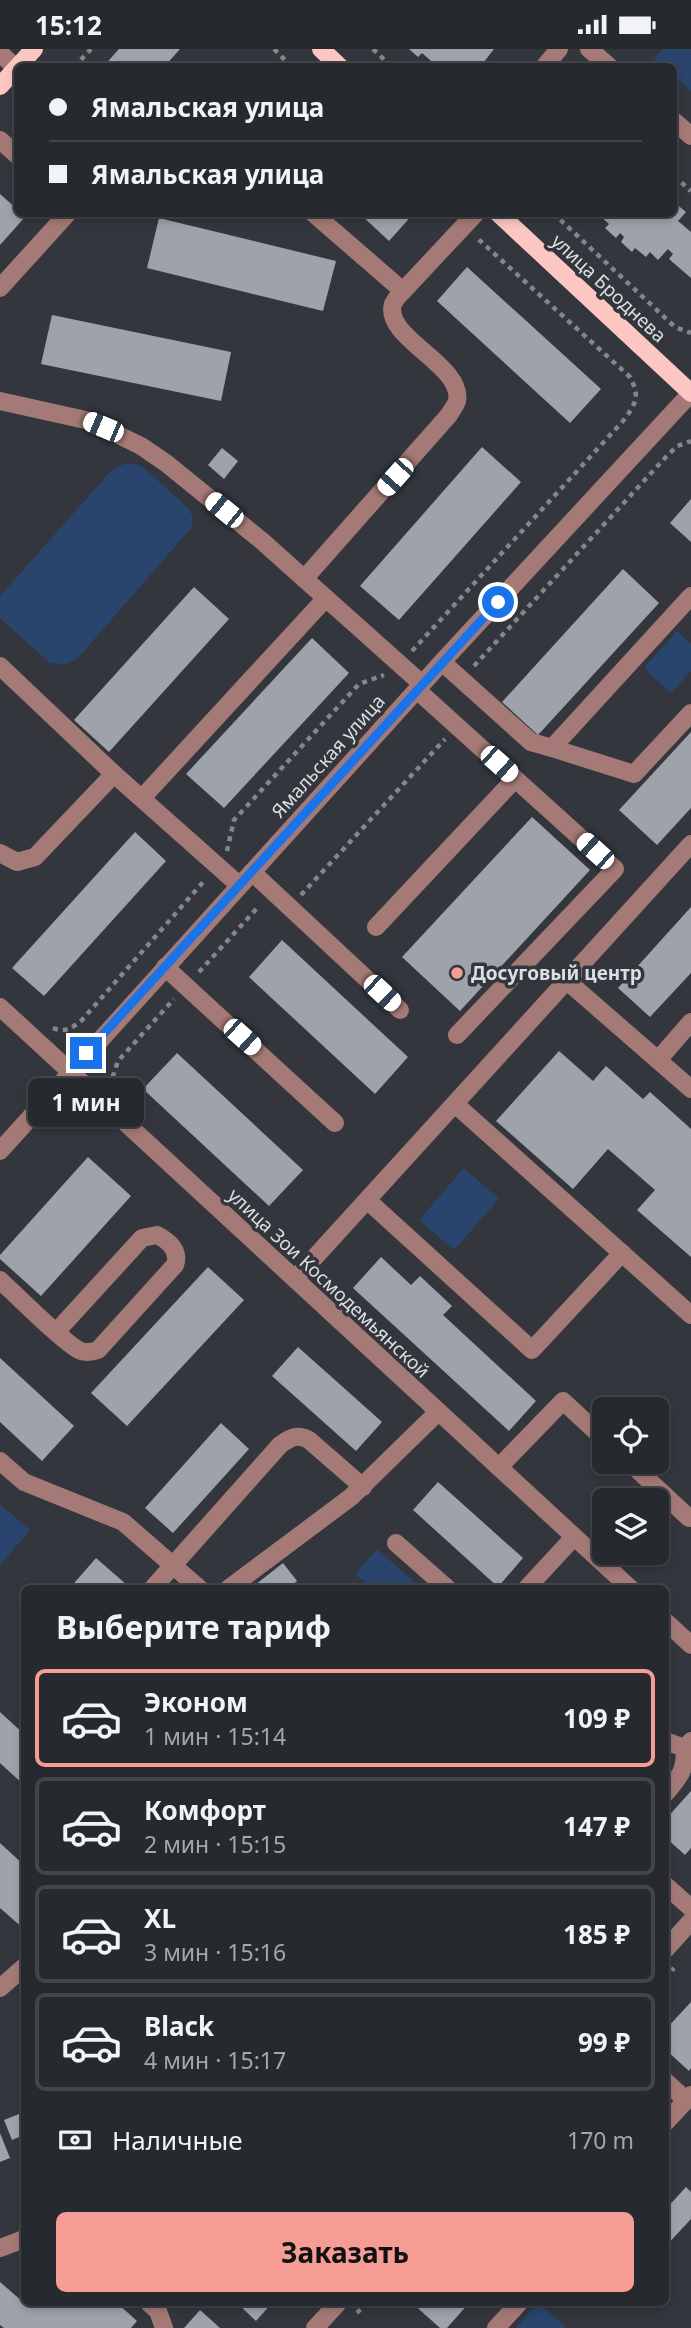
<!DOCTYPE html>
<html lang="ru">
<head>
<meta charset="utf-8">
<style>
  :root { --surface:#26292e; --page:#2e3136; --text:#f1f3f6; --muted:#a4a6aa; --line:#42454a; --accent:#f59c95 }
  body { margin:0; font-family:"Noto Sans",sans-serif; background:var(--page); color:var(--text); height:100vh; display:flex; flex-direction:column; font-size:26px; white-space:nowrap }
  * { box-sizing:border-box; margin:0 }
  p { font-size:23px; color:var(--muted) }
  .icon { flex:none; width:38px; height:38px; fill:none; stroke:currentColor; stroke-width:2; stroke-linecap:round; stroke-linejoin:round }
  .map { position:relative; flex:1; overflow:hidden }
  .sheet { position:absolute; left:21px; top:1536px; width:648px; height:721px; display:flex; flex-direction:column; background:var(--surface); border-radius:10px; box-shadow:0 4px 10px #0003,0 0 0 2px var(--line) }
  .sheet>* { flex:none }
  .guide { position:absolute; left:14px; top:14px; width:663px; height:154px; border-radius:10px; box-shadow:0 4px 10px #0003,0 0 0 2px var(--line); display:grid; align-content:center; height:154px; padding:0 35px; background:var(--surface) }
  .fabs { position:absolute; left:592px; top:1348px; display:grid; gap:14px }
  .fabs a { display:grid; place-items:center; width:77px; height:77px; border-radius:10px; background:var(--surface); box-shadow:0 4px 10px #0003,0 0 0 2px var(--line); font-size:35px }
  .end { position:absolute; width:32px; height:32px; margin:-16px; border:9px solid #1a73e8; background:#fff; box-shadow:0 0 0 4px #fff }
  .from { border-radius:50% }
  .bubble { position:absolute; height:49px; border-radius:10px; background:var(--surface); box-shadow:0 4px 10px #0003,0 0 0 2px var(--line); font-size:23px; font-weight:700; line-height:49px; text-align:center }
  .car { position:absolute; width:21px; height:42px; margin:-21px -10px; border-radius:9px; box-shadow:0 0 5px 2px #0007; background:linear-gradient(#fff 24%,#345 0 40%,#fff 0 76%,#345 0 86%,#fff 0) }
  .guide b { display:flex; align-items:center; gap:24px; height:66px; font-size:26px }
  .guide b+b { border-top:2px solid var(--line) }
  .guide i { width:18px; height:18px; background:var(--text) }
  ul { padding:0; list-style:none }
  li { display:flex; align-items:center; gap:21px; height:98px; margin:0 14px 10px; padding:0 21px; border:4px solid var(--line); border-radius:10px }
  li div { flex:1 }
  li b { display:block; font-size:26px }
  li em { font-style:normal; font-weight:700 }
  li.selected { border-color:var(--accent) }
  li>.icon { width:63px; height:63px; stroke-width:1.5 }
  h2 { padding:0 35px; font-size:32px; line-height:84px }
  .pay { display:flex; align-items:center; gap:18px; height:77px; padding:0 35px; font-size:26px }
  .pay p { margin-inline-start:auto }
  .cta { display:flex; gap:14px; margin-top:auto; padding:14px 35px }
  .cta a { flex:1; height:80px; border-radius:10px; background:var(--accent); color:#111; font-size:28px; font-weight:700; line-height:80px; text-align:center }
  .status { display:flex; justify-content:space-between; align-items:center; height:49px; padding:0 35px; background:var(--surface); direction:ltr }
  .status svg { height:19px; fill:currentColor }
  .map>svg:first-child { display:block }
</style>
</head>
<body>
<div class="status"><b>15:12</b><svg viewBox="0 0 49 12"><path d="M0 12V9h3v3zM5 12V6h3v6zM10 12V3h3v9zM15 12V0h3v12zM26 1h20v11H26zM47 4h2v5h-2z"/></svg></div>
<div class="map">
<svg width="691" height="2279" viewBox="0 0 691 2279">
  <rect width="100%" height="100%" fill="#33373d"/>
  <!-- green -->
  <g fill="#29446d">
    <path d="M 663,0 L 691,0 L 691,42 L 674,27 L 674,18 L 662,17 L 654,10 Z"/>
    <path d="M 129,414 L 142,417 L 189,460 L 193,469 L 192,478 L 77,610 L 63,616 L 49,613 L 0,569 L 0,547 L 111,422 L 118,417 Z"/>
    <path d="M 677,582 L 691,595 L 691,622 L 671,644 L 644,619 Z"/>
    <path d="M 464,1119 L 499,1150 L 454,1201 L 419,1171 Z"/>
    <path d="M 0,1455 L 30,1481 L 0,1516 Z"/>
    <path d="M 377,1500 L 414,1533 L 408,1540 L 372,1540 L 355,1525 Z"/>
    <path d="M 538,2254 L 539,2254 L 567,2279 L 516,2279 Z"/>
  </g>
  <!-- building -->
  <g fill="#9ea3ab">
    <path d="M 119,0 L 180,0 L 164,18 L 103,18 Z"/>
    <path d="M 409,0 L 494,0 L 480,18 L 438,18 L 422,4 L 418,8 Z"/>
    <path d="M 674,144 L 679,149 L 675,154 L 686,163 L 678,172 L 691,183 L 691,229 L 669,210 L 673,205 L 668,200 L 658,211 L 650,203 L 646,208 L 635,199 L 632,203 L 621,193 L 624,188 L 620,184 L 616,189 L 605,179 L 609,175 L 599,166 L 601,164 L 674,164 Z"/>
    <path d="M 0,145 L 18,161 L 18,164 L 25,168 L 0,196 Z"/>
    <path d="M 359,164 L 414,164 L 389,192 Z"/>
    <path d="M 159,169 L 336,212 L 323,262 L 147,219 Z"/>
    <path d="M 467,218 L 601,340 L 570,374 L 437,252 Z"/>
    <path d="M 52,266 L 231,303 L 221,352 L 41,315 Z"/>
    <path d="M 482,398 L 521,433 L 399,571 L 360,537 Z"/>
    <path d="M 222,399 L 238,412 L 224,430 L 208,416 Z"/>
    <path d="M 691,450 L 691,493 L 670,474 Z"/>
    <path d="M 623,520 L 659,554 L 538,686 L 502,653 Z"/>
    <path d="M 194,538 L 229,570 L 109,703 L 74,671 Z"/>
    <path d="M 312,589 L 349,624 L 224,759 L 186,725 Z"/>
    <path d="M 691,683 L 691,759 L 657,796 L 619,761 Z"/>
    <path d="M 532,768 L 590,821 L 460,962 L 402,908 Z"/>
    <path d="M 135,783 L 166,812 L 44,947 L 12,919 Z"/>
    <path d="M 691,858 L 691,924 L 650,968 L 618,939 Z"/>
    <path d="M 282,891 L 408,1008 L 375,1045 L 249,928 Z"/>
    <path d="M 559,1002 L 593,1032 L 606,1017 L 643,1050 L 650,1043 L 691,1080 L 691,1208 L 637,1161 L 655,1141 L 608,1100 L 573,1140 L 496,1072 Z"/>
    <path d="M 177,1004 L 303,1121 L 269,1157 L 143,1040 Z"/>
    <path d="M 88,1108 L 131,1147 L 41,1247 L 0,1210 L 0,1206 Z"/>
    <path d="M 381,1208 L 411,1236 L 420,1227 L 452,1257 L 443,1266 L 536,1352 L 509,1382 L 353,1239 Z"/>
    <path d="M 208,1218 L 244,1251 L 127,1377 L 91,1344 Z"/>
    <path d="M 298,1298 L 382,1373 L 356,1402 L 272,1327 Z"/>
    <path d="M 0,1309 L 74,1377 L 42,1412 L 0,1373 Z"/>
    <path d="M 221,1374 L 249,1400 L 173,1484 L 145,1459 Z"/>
    <path d="M 438,1433 L 523,1509 L 498,1538 L 413,1461 Z"/>
    <path d="M 96,1509 L 127,1536 L 123,1540 L 69,1540 Z"/>
    <path d="M 283,1514 L 297,1532 L 288,1540 L 250,1540 Z"/>
    <path d="M 0,1663 L 24,1685 L 24,1736 L 0,1714 Z"/>
    <path d="M 691,1742 L 691,1799 L 685,1806 L 665,1788 L 665,1771 Z"/>
    <path d="M 0,1794 L 24,1816 L 24,1880 L 0,1859 Z"/>
    <path d="M 691,1953 L 691,2019 L 689,2022 L 665,2000 L 665,1981 Z"/>
    <path d="M 24,2063 L 24,2086 L 12,2091 L 4,2071 Z"/>
    <path d="M 0,2084 L 10,2109 L 0,2113 Z"/>
    <path d="M 686,2138 L 691,2143 L 691,2170 L 665,2198 L 665,2161 Z"/>
    <path d="M 0,2233 L 30,2259 L 35,2254 L 117,2254 L 137,2272 L 131,2279 L 4,2279 L 0,2276 Z"/>
    <path d="M 237,2254 L 272,2254 L 256,2272 Z"/>
    <path d="M 412,2254 L 469,2254 L 447,2279 L 440,2279 Z"/>
    <path d="M 200,2261 L 220,2279 L 184,2279 Z"/>
  </g>
  <g fill="none" stroke-linecap="round" stroke-linejoin="round">
    <!-- path -->
    <g stroke="#83878c" stroke-width="4.5" stroke-dasharray="5 5" stroke-linecap="butt">
      <path d="M 274,0 L 292,18"/>
      <path d="M 373,0 L 392,18"/>
      <path d="M 74,18 L 91,0"/>
      <path d="M 674,127 L 691,142"/>
      <path d="M 553,164 L 675,278 L 691,284"/>
      <path d="M 412,602 L 623,372 C 636,355 641,346 629,327 L 477,189"/>
      <path d="M 474,617 L 664,410 L 677,397 L 691,392"/>
      <path d="M 227,802 L 234,771 L 359,635 L 384,626"/>
      <path d="M 301,846 L 445,690"/>
      <path d="M 199,923 L 259,857"/>
      <path d="M 53,979 C 66,984 72,979 82,971 L 205,831"/>
      <path d="M 115,1038 L 113,1027 L 118,1012 L 174,950"/>
      <path d="M 665,1929 L 674,1919"/>
      <path d="M 357,2264 L 366,2254"/>
    </g>
    <!-- minor -->
    <g stroke="#a57a76" stroke-width="18">
      <path d="M 589,0 L 610,18"/>
      <path d="M 0,4 L 16,19"/>
      <path d="M 544,18 L 559,0"/>
      <path d="M 674,72 L 691,87"/>
      <path d="M 0,91 L 18,107"/>
      <path d="M 313,164 L 403,242"/>
      <path d="M 0,239 L 68,164"/>
      <path d="M 0,352 L 90,372 L 141,397 L 166,414 L 262,492 L 422,635"/>
      <path d="M 304,530 L 449,366 C 451,362 456,356 457,352 C 464,316 383,289 393,255 C 395,251 400,245 403,242 L 476,164"/>
      <path d="M 442,613 L 531,693 L 552,699 L 691,547"/>
      <path d="M 0,617 L 114,725"/>
      <path d="M 417,641 L 615,820 L 457,986"/>
      <path d="M 552,699 L 634,725 L 691,664"/>
      <path d="M 142,749 L 326,549"/>
      <path d="M 0,804 L 17,813 L 35,808 L 114,725 L 239,836"/>
      <path d="M 252,823 L 400,961"/>
      <path d="M 376,878 L 515,730"/>
      <path d="M 165,918 L 335,1074"/>
      <path d="M 567,932 L 691,1040"/>
      <path d="M 0,958 L 631,1540"/>
      <path d="M 658,1011 L 691,973"/>
      <path d="M 455,1055 L 691,1266"/>
      <path d="M 0,1102 L 442,613 L 691,344"/>
      <path d="M 367,1151 L 532,1301 L 622,1204"/>
      <path d="M 295,1230 L 691,795"/>
      <path d="M 0,1231 C 14,1244 68,1298 81,1302 C 87,1304 92,1303 98,1301 L 175,1216 C 180,1202 169,1192 157,1186 L 142,1189 L 57,1282"/>
      <path d="M 0,1412 L 24,1433 L 123,1473 L 200,1540"/>
      <path d="M 628,1412 L 689,1469"/>
      <path d="M 499,1418 L 563,1352 L 604,1390"/>
      <path d="M 396,1494 L 448,1540"/>
      <path d="M 152,1540 L 280,1396 C 291,1388 297,1385 309,1391 L 363,1438"/>
      <path d="M 228,1540 L 351,1448 L 438,1363"/>
      <path d="M 526,1540 L 574,1488"/>
      <path d="M 665,1572 L 691,1596"/>
      <path d="M 665,1692 L 685,1699 L 691,1692"/>
      <path d="M 665,1745 C 680,1727 685,1723 685,1699"/>
      <path d="M 665,1836 L 691,1859"/>
      <path d="M 665,1901 L 691,1872"/>
      <path d="M 0,1939 L 24,1918"/>
      <path d="M 665,2032 L 686,2051"/>
      <path d="M 665,2074 L 691,2046"/>
      <path d="M 0,2199 L 24,2190"/>
      <path d="M 149,2254 L 158,2262 L 164,2279"/>
      <path d="M 315,2279 L 338,2254"/>
      <path d="M 496,2279 L 519,2254"/>
    </g>
    <!-- major -->
    <g stroke="#fcc7c2" stroke-width="18">
      <path d="M 321,0 L 340,18"/>
      <path d="M 0,37 L 34,0"/>
      <path d="M 498,164 L 691,344"/>
    </g>
  </g>
  <g fill="none" stroke-linecap="round" stroke-linejoin="round">
    <!-- route -->
    <path stroke="#1a73e8" stroke-width="9" d="M 86,1004 L 498,553"/>
  </g>
  <!-- markers -->
  <circle fill="#f59c95" stroke="#33373d" stroke-width="2.5" cx="457" cy="924" r="7"/>
  <g text-anchor="middle" dominant-baseline="central" stroke-width="7" stroke-linejoin="round" paint-order="stroke">
    <!-- street labels -->
    <g font-size="19" fill="#dbdee2" stroke="#33373d">
      <text transform="translate(609 239) rotate(43)">улица Броднева</text>
      <text transform="translate(328 707) rotate(-48)">Ямальская улица</text>
      <text transform="translate(329 1234) rotate(43)">улица Зои Космодемьянской</text>
    </g>
    <!-- poi labels -->
    <g font-size="19" font-weight="bold" fill="#dbdee2" stroke="#33373d" text-anchor="start">
      <text x="471" y="924">Досуговый центр</text>
    </g>
  </g>
</svg>
<div class="fabs">
<a><svg class="icon" aria-label="locate" viewBox="0 0 24 24"><circle cx="12" cy="12" r="6"/><path d="M12 2v4M12 18v4M2 12h4M18 12h4"/></svg></a>
<a><svg class="icon" aria-label="layers" viewBox="0 0 24 24"><path d="M12 4l9 5-9 5-9-5zM3 14l9 5 9-5"/></svg></a>
</div>
<i class="end from" style="left:498px;top:553px"></i>
<i class="end" style="left:86px;top:1004px"></i>
<div class="bubble" style="left:28px;top:1029px;width:116px">1 мин</div>
<i class="car" style="left:103px;top:378px;rotate:293deg"></i>
<i class="car" style="left:395px;top:428px;rotate:222deg"></i>
<i class="car" style="left:224px;top:461px;rotate:309deg"></i>
<i class="car" style="left:499px;top:715px;rotate:132deg"></i>
<i class="car" style="left:595px;top:802px;rotate:312deg"></i>
<i class="car" style="left:382px;top:944px;rotate:133deg"></i>
<i class="car" style="left:242px;top:988px;rotate:132deg"></i>
<div class="guide">
<b><i class="from"></i>Ямальская улица</b>
<b><i></i>Ямальская улица</b>
</div>
<section class="sheet">
<h2>Выберите тариф</h2>
<ul>
<li class="selected"><svg class="icon" aria-label="car" viewBox="0 0 24 24"><path d="M5 17H2v-5l4-1 3-4h7l3 4 3 1v5h-3M9 17h6M6 11h13"/><circle cx="7" cy="17" r="2"/><circle cx="17" cy="17" r="2"/></svg><div><b>Эконом</b><p>1 мин · 15:14</p></div><em>109 ₽</em></li>
<li><svg class="icon" aria-label="car" viewBox="0 0 24 24"><path d="M5 17H2v-5l4-1 3-4h7l3 4 3 1v5h-3M9 17h6M6 11h13"/><circle cx="7" cy="17" r="2"/><circle cx="17" cy="17" r="2"/></svg><div><b>Комфорт</b><p>2 мин · 15:15</p></div><em>147 ₽</em></li>
<li><svg class="icon" aria-label="car" viewBox="0 0 24 24"><path d="M5 17H2v-5l4-1 3-4h7l3 4 3 1v5h-3M9 17h6M6 11h13"/><circle cx="7" cy="17" r="2"/><circle cx="17" cy="17" r="2"/></svg><div><b>XL</b><p>3 мин · 15:16</p></div><em>185 ₽</em></li>
<li><svg class="icon" aria-label="car" viewBox="0 0 24 24"><path d="M5 17H2v-5l4-1 3-4h7l3 4 3 1v5h-3M9 17h6M6 11h13"/><circle cx="7" cy="17" r="2"/><circle cx="17" cy="17" r="2"/></svg><div><b>Black</b><p>4 мин · 15:17</p></div><em>99 ₽</em></li>
</ul>
<div class="pay"><svg class="icon" aria-label="cash" viewBox="0 0 24 24"><path d="M3 7h18v10H3z"/><circle cx="12" cy="12" r="2"/></svg>Наличные<p>170 m</p></div>
<div class="cta"><a>Заказать</a></div>
</section>
</div>
</body>
</html>
